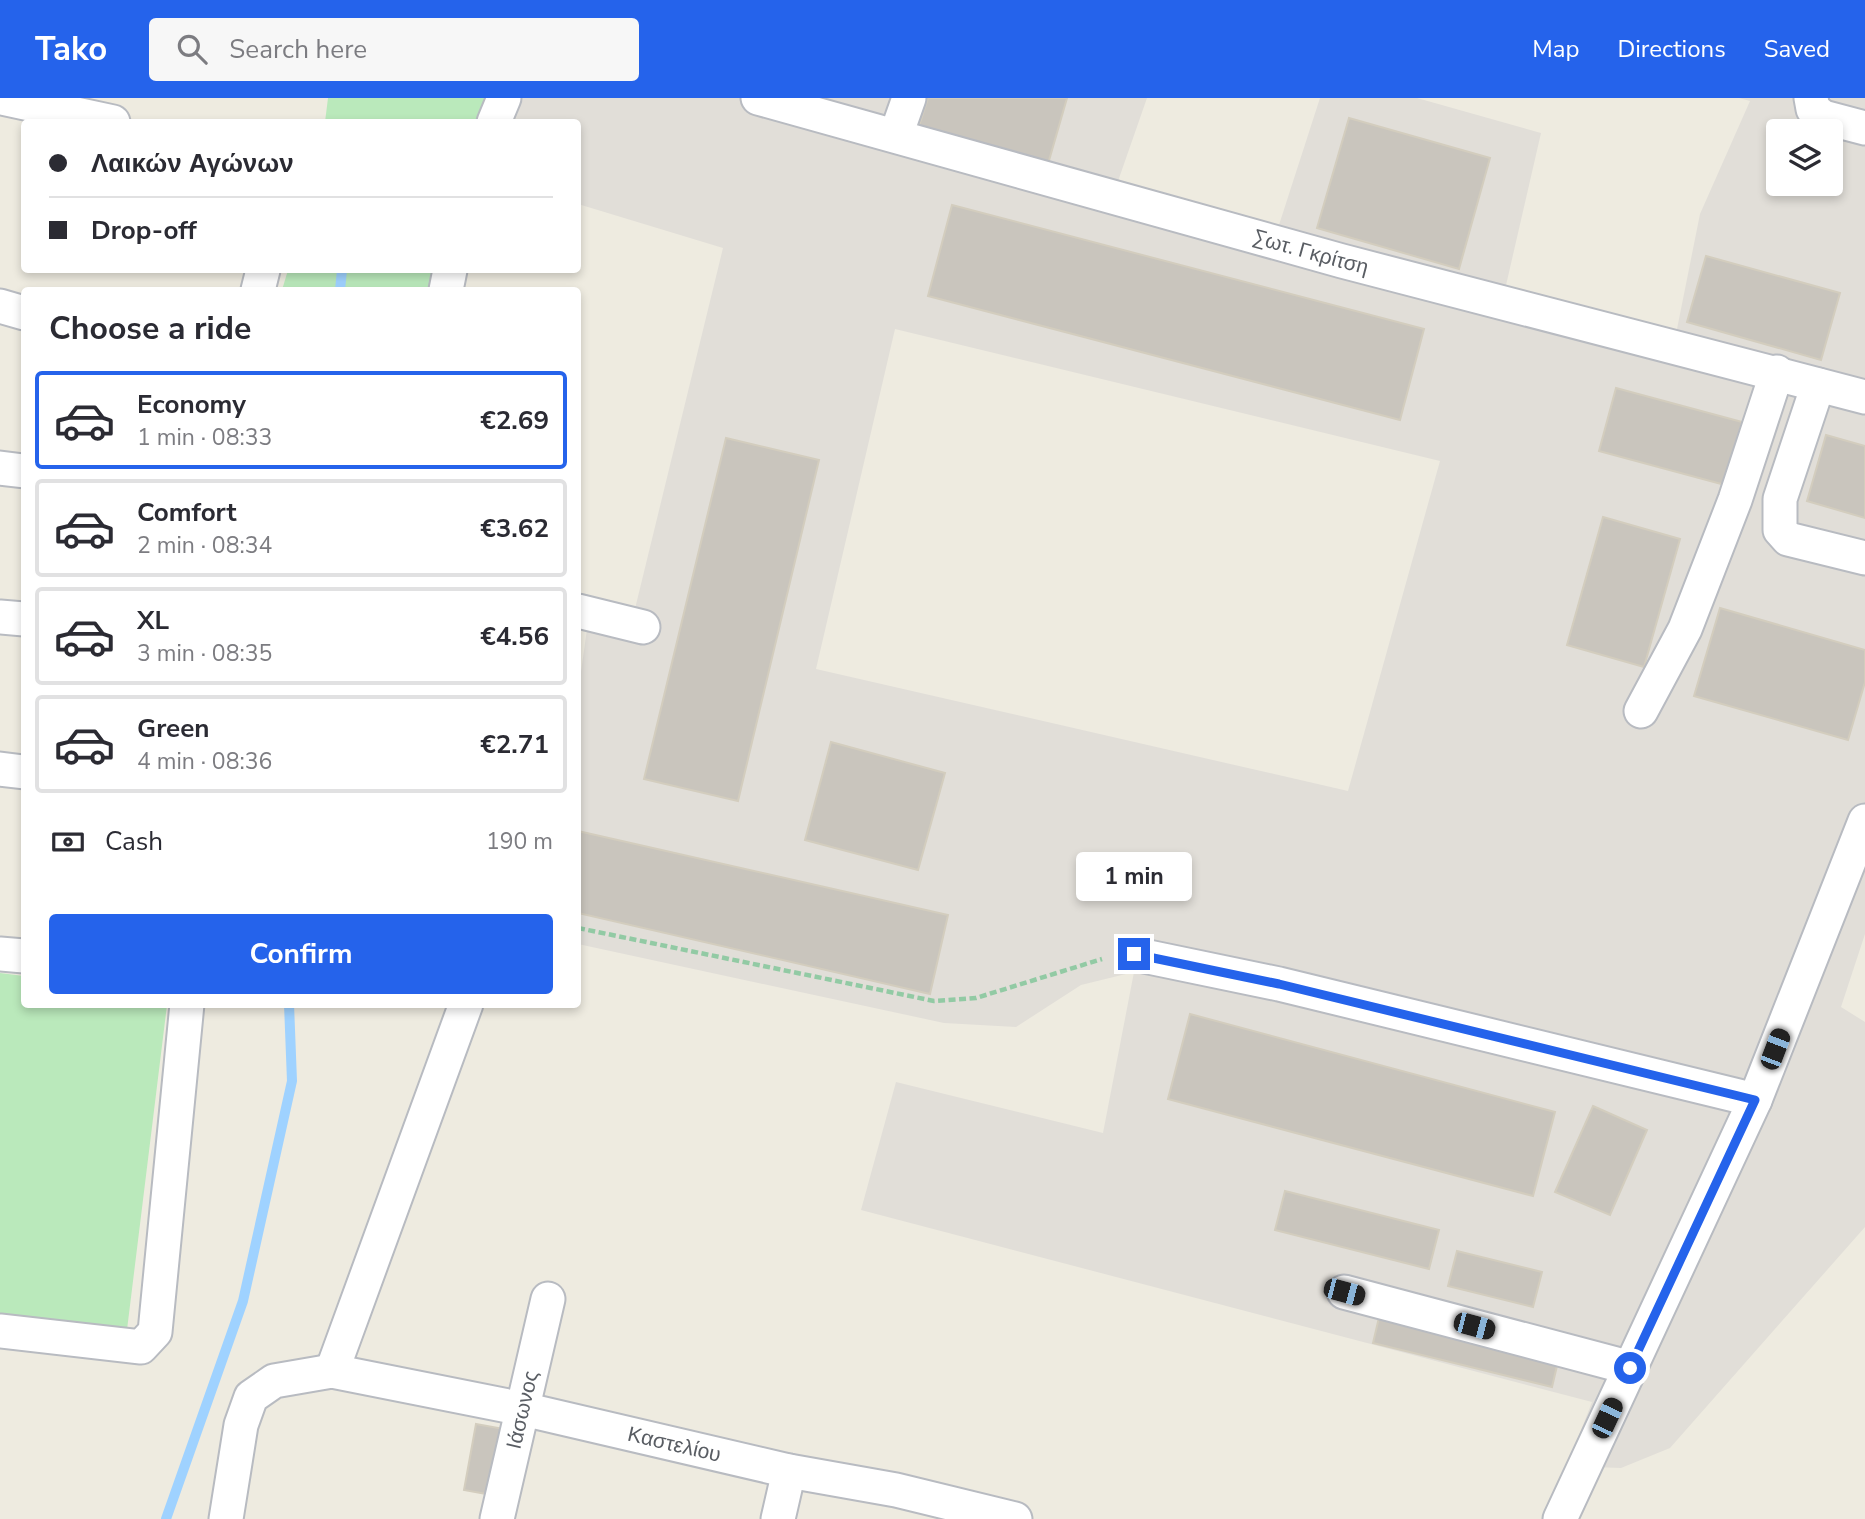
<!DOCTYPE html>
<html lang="en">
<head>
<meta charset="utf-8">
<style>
  :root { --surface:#fff; --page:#f7f7f7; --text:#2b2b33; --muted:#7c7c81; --line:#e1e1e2; --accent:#2563eb }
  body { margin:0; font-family:"Nunito Sans",sans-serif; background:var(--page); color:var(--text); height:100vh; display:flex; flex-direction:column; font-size:26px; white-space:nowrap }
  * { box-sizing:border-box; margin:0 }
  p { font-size:23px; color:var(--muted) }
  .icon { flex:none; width:38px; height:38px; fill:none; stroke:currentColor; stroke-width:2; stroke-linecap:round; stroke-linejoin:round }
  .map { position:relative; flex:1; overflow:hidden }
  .sheet { position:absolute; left:21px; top:189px; width:560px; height:721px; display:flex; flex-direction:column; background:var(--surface); border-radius:7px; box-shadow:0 4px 10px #0003 }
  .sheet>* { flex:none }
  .top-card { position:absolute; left:21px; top:21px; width:560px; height:154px; border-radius:7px; box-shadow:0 4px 10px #0003; display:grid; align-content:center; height:154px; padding:0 28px; background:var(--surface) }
  .fabs { position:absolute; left:1766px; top:21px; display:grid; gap:14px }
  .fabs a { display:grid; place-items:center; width:77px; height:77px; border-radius:7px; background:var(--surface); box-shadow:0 4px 10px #0003; font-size:35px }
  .end { position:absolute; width:32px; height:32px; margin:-16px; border:9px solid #2563eb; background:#fff; box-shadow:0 0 0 4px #fff }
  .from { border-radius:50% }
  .bubble { position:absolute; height:49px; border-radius:7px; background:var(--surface); box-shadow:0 4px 10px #0003; font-size:23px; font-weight:700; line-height:49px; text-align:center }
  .car { position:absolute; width:21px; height:42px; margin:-21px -10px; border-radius:9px; box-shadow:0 0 5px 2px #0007; background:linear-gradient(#222 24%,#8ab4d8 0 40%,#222 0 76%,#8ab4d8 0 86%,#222 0) }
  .top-card b { display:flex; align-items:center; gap:24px; height:66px; font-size:26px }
  .top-card b+b { border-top:2px solid var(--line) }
  .top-card i { width:18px; height:18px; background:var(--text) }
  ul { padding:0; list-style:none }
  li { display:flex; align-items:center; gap:21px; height:98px; margin:0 14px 10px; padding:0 14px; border:4px solid var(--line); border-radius:7px }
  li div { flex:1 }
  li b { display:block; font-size:26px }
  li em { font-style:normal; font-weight:700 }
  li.selected { border-color:var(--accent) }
  li>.icon { width:63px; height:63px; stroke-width:1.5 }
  h2 { padding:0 28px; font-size:32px; line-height:84px }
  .pay { display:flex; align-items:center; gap:18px; height:77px; padding:0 28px; font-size:26px }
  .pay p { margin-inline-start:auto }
  .button { display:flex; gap:14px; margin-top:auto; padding:14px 28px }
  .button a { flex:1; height:80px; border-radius:7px; background:var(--accent); color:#fff; font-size:28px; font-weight:700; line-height:80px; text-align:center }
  header { display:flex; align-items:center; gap:42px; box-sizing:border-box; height:98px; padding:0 35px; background:var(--accent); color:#fff }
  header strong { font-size:33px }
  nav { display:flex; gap:38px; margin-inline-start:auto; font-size:24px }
  .search { width:490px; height:63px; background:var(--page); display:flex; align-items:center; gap:18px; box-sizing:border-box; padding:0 24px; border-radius:7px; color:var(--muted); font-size:26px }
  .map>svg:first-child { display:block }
</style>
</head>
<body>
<header>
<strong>Tako</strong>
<div class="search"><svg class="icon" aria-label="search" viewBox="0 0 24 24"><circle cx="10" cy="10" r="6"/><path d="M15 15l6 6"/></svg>Search here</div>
<nav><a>Map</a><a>Directions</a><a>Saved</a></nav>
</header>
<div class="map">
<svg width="1865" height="1421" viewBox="0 0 1865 1421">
  <rect width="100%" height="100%" fill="#eeebe0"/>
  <!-- industrial -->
  <path fill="#e1ded8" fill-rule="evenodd" d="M 495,0 L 1147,0 L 1117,86 L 1278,130 L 1320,0 L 1417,0 L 1541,35 L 1504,196 L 1676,236 L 1700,116 L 1750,3 L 1739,0 L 1865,0 L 1865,836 L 1841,909 L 1865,924 L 1865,1129 L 1670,1350 L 1621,1370 L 1567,1368 L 1592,1304 L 861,1112 L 896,984 L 1103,1035 L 1134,874 L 1081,887 L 1016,929 L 944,925 L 578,846 L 578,595 L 590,510 L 633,519 L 723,150 L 578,106 L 578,24 L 485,24 ZM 1778,33 L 1830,33 L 1830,86 L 1778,86 ZM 895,231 L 1440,363 L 1348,693 L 816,571 Z"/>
  <!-- green -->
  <g fill="#bae9bb">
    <path d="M 328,0 L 495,0 L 485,24 L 325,24 Z"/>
    <path d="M 288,172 L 437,172 L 435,192 L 282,192 Z"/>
    <path d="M 0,875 L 24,878 L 24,906 L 167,907 L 125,1248 L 0,1229 Z"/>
  </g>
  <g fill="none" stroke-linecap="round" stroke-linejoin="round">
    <!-- stream -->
    <g stroke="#9fd2ff" stroke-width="10">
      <path d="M 340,192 L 342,172"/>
      <path d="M 166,1421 L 243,1203 L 292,983 L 289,906"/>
    </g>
  </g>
  <!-- building -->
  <g fill="#c9c5bd" stroke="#d3cdbe" stroke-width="2">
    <path d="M 928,0 L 1067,0 L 1048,66 L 919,28 Z"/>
    <path d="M 1349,20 L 1490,60 L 1459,171 L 1317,130 Z"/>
    <path d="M 952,107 L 1424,231 L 1400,322 L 928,198 Z"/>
    <path d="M 1706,158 L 1840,195 L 1821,262 L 1687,224 Z"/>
    <path d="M 1616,290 L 1742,324 L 1725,387 L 1599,353 Z"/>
    <path d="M 1826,337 L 1865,348 L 1865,420 L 1807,403 Z"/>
    <path d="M 726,340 L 819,362 L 738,703 L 644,681 Z"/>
    <path d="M 1603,419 L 1680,441 L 1644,569 L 1567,547 Z"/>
    <path d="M 1720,510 L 1865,552 L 1865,584 L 1848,642 L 1694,598 Z"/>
    <path d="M 831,644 L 945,675 L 918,772 L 805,742 Z"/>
    <path d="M 578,733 L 948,817 L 930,896 L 578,815 Z"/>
    <path d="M 1190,916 L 1555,1014 L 1533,1098 L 1168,1001 Z"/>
    <path d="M 1593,1008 L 1647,1032 L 1610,1117 L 1555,1094 Z"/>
    <path d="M 1285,1093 L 1439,1132 L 1429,1171 L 1275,1132 Z"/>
    <path d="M 1457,1153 L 1542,1174 L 1533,1209 L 1448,1188 Z"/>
    <path d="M 1381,1211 L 1560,1255 L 1552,1289 L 1373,1245 Z"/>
    <path d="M 476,1326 L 504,1331 L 492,1397 L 464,1392 Z"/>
  </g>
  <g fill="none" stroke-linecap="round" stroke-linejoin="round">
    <defs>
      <g id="minor">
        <path d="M 2,0 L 113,24"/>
        <path id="s1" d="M 758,0 L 1342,163 L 1865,299"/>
        <path d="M 1811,0 L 1813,11 L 1823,19 L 1865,30"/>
        <path d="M 494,24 L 504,0"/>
        <path d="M 896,37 L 909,0"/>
        <path d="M 258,192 L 263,172"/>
        <path d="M 446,192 L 450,172"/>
        <path d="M 0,208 L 24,215"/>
        <path d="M 1818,287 L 1780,401 L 1780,432 L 1788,441 L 1865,460"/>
        <path d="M 0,370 L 24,373"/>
        <path d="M 578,513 L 643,529"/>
        <path d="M 0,519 L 24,521"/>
        <path d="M 1641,613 L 1685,531 L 1735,402 L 1777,274"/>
        <path d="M 0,671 L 24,674"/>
        <path d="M 0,856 L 24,858"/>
        <path d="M 1134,856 L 1279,886 L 1755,1002"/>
        <path d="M 1344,1194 L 1631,1270"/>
        <path d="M 0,1233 L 141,1249 L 155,1234 L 187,906"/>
        <path d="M 332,1273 L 466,906"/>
        <path id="s2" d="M 226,1421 L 241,1327 L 251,1299 L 274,1283 L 332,1273 L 523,1311 L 789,1373 L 896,1392 L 1015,1421"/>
        <path id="s3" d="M 497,1421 L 548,1201"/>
        <path d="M 778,1421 L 789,1373"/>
        <path d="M 1560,1421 L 1755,1002 L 1865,723"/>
      </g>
    </defs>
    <!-- minor casing -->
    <use href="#minor" stroke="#b8bbc1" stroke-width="37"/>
    <!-- path -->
    <path stroke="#92caa4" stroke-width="4.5" stroke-dasharray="7 3.5" stroke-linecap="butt" d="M 578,830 L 934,903 L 976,900 L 1102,861"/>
    <!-- minor -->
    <use href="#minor" stroke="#fff" stroke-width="33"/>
  </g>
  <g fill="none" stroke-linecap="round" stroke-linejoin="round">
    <!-- route -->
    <path stroke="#2563eb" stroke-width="9" d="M 1134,856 L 1279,886 L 1755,1002 L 1630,1270"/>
  </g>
  <g text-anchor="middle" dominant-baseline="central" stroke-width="5" stroke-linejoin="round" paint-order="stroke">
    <!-- street labels -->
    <g font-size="21" fill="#595d63" stroke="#fff">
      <text stroke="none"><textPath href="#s1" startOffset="574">Σωτ. Γκρίτση</textPath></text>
      <text stroke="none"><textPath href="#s3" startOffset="112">Ιάσωνος</textPath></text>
      <text stroke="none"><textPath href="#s2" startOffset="562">Καστελίου</textPath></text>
    </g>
  </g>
</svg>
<div class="fabs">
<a><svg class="icon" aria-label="layers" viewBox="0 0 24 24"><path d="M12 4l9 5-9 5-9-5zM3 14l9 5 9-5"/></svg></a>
</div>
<i class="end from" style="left:1630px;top:1270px"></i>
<i class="end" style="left:1134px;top:856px"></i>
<div class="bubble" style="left:1076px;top:754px;width:116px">1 min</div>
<i class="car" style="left:1775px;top:951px;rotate:21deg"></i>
<i class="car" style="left:1344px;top:1194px;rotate:105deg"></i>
<i class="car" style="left:1474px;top:1228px;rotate:105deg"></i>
<i class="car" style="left:1607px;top:1320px;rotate:25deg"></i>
<div class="top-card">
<b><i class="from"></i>Λαικών Αγώνων</b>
<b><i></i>Drop-off</b>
</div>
<section class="sheet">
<h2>Choose a ride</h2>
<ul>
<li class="selected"><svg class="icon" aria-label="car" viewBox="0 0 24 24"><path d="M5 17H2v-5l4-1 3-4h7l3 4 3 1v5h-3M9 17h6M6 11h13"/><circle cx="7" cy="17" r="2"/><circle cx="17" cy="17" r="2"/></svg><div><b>Economy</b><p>1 min · 08:33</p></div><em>€2.69</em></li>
<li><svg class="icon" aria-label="car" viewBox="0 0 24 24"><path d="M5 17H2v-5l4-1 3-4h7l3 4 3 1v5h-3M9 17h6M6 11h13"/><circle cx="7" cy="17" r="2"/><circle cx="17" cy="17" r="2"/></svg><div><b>Comfort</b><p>2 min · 08:34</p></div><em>€3.62</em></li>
<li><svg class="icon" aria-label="car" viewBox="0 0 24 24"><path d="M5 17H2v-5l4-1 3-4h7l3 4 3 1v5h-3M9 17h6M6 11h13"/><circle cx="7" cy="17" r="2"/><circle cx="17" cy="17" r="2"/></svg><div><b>XL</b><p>3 min · 08:35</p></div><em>€4.56</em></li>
<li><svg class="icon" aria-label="car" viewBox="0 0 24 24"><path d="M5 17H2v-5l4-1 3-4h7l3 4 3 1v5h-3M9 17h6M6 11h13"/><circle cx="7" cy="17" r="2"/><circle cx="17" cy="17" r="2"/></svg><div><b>Green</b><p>4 min · 08:36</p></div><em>€2.71</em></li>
</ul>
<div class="pay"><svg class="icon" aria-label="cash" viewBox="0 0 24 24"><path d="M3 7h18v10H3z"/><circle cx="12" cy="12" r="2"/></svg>Cash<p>190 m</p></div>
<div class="button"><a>Confirm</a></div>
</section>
</div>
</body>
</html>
